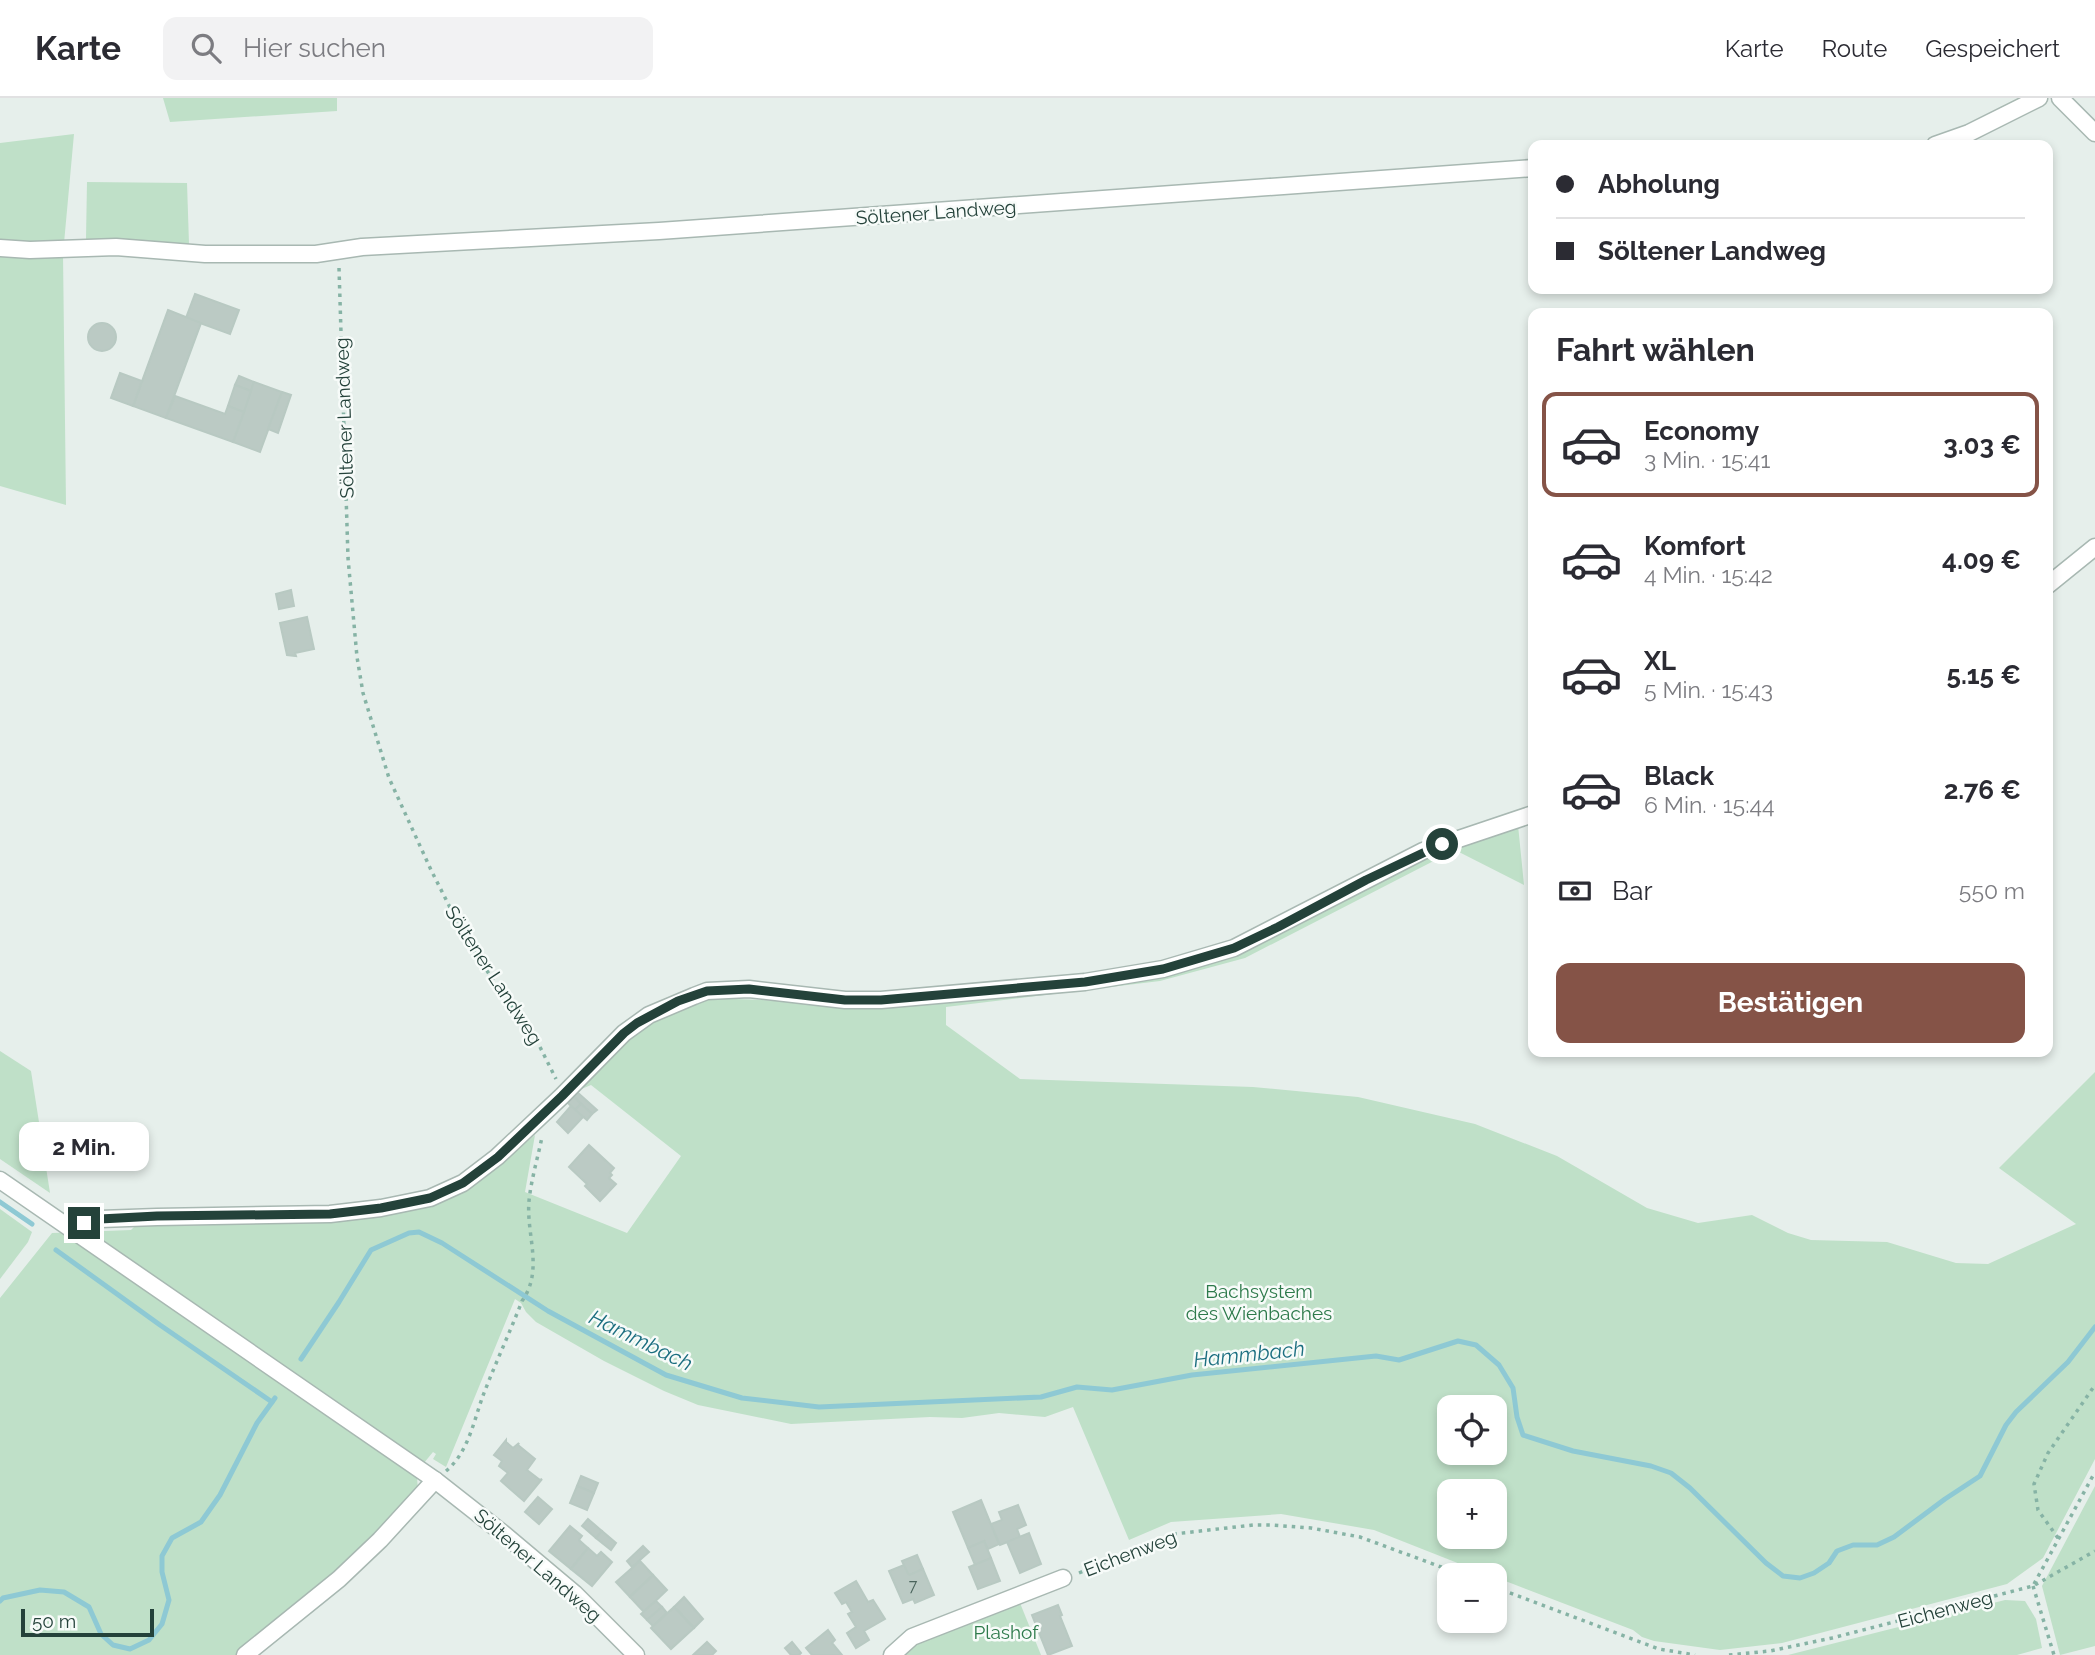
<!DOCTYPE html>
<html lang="de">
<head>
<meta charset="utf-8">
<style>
  :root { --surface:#fff; --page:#f2f2f3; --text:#2b2b33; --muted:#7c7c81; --line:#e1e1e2; --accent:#855347 }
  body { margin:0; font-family:Raleway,sans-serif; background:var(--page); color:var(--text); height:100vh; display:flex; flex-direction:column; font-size:26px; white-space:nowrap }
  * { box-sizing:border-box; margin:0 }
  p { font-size:23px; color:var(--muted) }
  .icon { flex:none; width:38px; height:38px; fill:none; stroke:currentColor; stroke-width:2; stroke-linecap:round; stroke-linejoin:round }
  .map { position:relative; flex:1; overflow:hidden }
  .drawer { position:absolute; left:1528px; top:210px; width:525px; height:749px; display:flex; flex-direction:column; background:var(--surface); border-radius:14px; box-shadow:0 4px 10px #0003 }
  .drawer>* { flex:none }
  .banner { position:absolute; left:1528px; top:42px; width:525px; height:154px; border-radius:14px; box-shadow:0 4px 10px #0003; display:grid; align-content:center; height:154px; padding:0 28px; background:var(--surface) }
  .tools { position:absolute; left:1437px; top:1297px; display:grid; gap:14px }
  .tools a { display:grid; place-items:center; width:70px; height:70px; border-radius:14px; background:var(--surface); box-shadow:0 4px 10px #0003; font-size:35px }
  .scale { position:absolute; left:21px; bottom:18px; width:133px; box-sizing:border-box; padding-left:7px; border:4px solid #24423a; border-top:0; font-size:19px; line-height:24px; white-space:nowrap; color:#24423a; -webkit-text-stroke:5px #f7fbf9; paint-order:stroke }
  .end { position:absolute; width:32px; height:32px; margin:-16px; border:9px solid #24423a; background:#fff; box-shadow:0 0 0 4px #fff }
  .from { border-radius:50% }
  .bubble { position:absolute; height:49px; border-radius:14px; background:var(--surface); box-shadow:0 4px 10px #0003; font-size:23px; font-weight:700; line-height:49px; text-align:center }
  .banner b { display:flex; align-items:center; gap:24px; height:66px; font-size:26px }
  .banner b+b { border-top:2px solid var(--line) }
  .banner i { width:18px; height:18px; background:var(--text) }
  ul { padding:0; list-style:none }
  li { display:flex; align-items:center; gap:21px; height:105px; margin:0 14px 10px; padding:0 14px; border:4px solid transparent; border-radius:14px }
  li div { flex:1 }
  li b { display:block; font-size:26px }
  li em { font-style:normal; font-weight:700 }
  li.selected { border-color:var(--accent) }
  li>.icon { width:63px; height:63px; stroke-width:1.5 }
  h2 { padding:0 28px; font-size:32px; line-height:84px }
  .pay { display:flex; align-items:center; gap:18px; height:77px; padding:0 28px; font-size:26px }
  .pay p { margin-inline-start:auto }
  .primary-button { display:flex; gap:14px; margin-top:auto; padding:14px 28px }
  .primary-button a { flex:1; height:80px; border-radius:14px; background:var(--accent); color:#fff; font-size:28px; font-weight:700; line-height:80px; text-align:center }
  header { display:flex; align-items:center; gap:42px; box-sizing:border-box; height:98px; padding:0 35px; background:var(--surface); border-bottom:2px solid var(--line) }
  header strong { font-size:33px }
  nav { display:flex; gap:38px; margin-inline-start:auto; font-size:24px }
  .search { width:490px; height:63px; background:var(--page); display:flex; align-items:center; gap:18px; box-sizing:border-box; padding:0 24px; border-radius:14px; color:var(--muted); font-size:26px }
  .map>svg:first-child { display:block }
</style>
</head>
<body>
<header>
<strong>Karte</strong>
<div class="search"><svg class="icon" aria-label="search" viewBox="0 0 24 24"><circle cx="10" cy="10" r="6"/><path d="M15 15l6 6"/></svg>Hier suchen</div>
<nav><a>Karte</a><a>Route</a><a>Gespeichert</a></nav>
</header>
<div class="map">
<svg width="2095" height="1557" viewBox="0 0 2095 1557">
  <rect width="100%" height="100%" fill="#e6efeb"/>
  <!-- green -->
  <g fill="#bfe0c8" fill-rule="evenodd">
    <path d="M 163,0 L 337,0 L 337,13 L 170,24 Z"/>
    <path d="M 74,36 L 63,156 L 66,407 L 0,388 L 0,45 Z"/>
    <path d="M 87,84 L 187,85 L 189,146 L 86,141 Z"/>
    <path d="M 1518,727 L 1524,787 L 1455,752 L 1245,860 L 1160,883 L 946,909 L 946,927 L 1020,981 L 1253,989 L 1358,999 L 1475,1026 L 1557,1058 L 1647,1110 L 1698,1125 L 1752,1117 L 1788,1135 L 1811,1142 L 1887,1144 L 1956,1165 L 1988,1166 L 2076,1126 L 1999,1070 L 2095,974 L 2095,1361 L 2043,1460 L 2007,1486 L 1782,1545 L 1720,1552 L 1654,1543 L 1642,1539 L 1633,1532 L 1495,1479 L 1494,1477 L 1488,1477 L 1374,1432 L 1281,1416 L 1171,1424 L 1129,1442 L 1073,1309 L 1045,1319 L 999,1315 L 962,1320 L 930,1319 L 791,1326 L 698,1307 L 664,1293 L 604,1263 L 536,1224 L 526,1214 L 521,1205 L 515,1201 L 446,1369 L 433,1361 L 436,1356 L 433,1354 L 414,1377 L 417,1379 L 418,1393 L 341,1473 L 238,1557 L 0,1557 L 0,1200 L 52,1135 L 131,1132 L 135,1128 L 217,1127 L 323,1120 L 478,1083 L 535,1037 L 525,1094 L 627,1135 L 681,1058 L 591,987 L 579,992 L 639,930 L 709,900 L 791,903 L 1175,874 L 1426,758 ZM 1449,1309 L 1494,1309 L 1494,1354 L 1449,1354 ZM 1449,1393 L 1494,1393 L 1494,1438 L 1449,1438 Z"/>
    <path d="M 0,953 L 31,973 L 50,1095 L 0,1061 Z"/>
    <path d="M 0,1111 L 32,1134 L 28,1144 L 0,1181 Z"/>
    <path d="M 2095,1388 L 2095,1548 L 2060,1557 L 2042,1488 Z"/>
    <path d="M 2005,1502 L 2025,1503 L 2036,1521 L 2042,1550 L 2017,1557 L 1788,1557 Z"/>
    <path d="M 1020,1505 L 1041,1557 L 905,1557 L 916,1547 Z"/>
  </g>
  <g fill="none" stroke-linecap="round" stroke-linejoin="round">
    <!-- stream -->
    <g stroke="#8ec9d4" stroke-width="5">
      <path d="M 0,1104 L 32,1126"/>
      <path d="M 56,1152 L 160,1227 L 272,1304"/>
      <path d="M 301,1261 L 339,1204 L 371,1152 L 409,1135 L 419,1134 L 442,1145 L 548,1213 L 666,1277 L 742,1300 L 819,1309 L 1041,1299 L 1077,1289 L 1112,1292 L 1192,1277 L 1376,1258 L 1399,1262 L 1458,1243 L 1476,1247 L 1499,1267 L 1513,1290 L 1517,1319 L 1523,1337 L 1573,1353 L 1651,1368 L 1671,1375 L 1690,1390 L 1766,1465 L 1783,1478 L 1800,1480 L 1814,1475 L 1829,1465 L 1837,1453 L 1853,1447 L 1877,1447 L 1894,1439 L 1945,1401 L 1980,1378 L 2006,1327 L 2016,1314 L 2068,1264 L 2095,1229"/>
      <path d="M 0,1503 L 3,1500 L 40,1492 L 64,1494 L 89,1509 L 101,1536 L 113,1547 L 130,1551 L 149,1542 L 162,1526 L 169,1502 L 162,1474 L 162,1458 L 172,1440 L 201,1424 L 220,1397 L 257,1325 L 275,1300"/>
    </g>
  </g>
  <!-- building -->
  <g fill="#bbcac4" stroke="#b8c9c2" stroke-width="2">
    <path d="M 195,196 L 239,212 L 230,236 L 186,220 Z"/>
    <path d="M 168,212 L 201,225 L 166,320 L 133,308 Z"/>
    <circle cx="102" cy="239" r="14"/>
    <path d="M 120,275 L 142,283 L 133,308 L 111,300 Z"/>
    <path d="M 239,278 L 254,284 L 251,293 L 235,287 Z"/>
    <path d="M 254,284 L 282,294 L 260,354 L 233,344 Z"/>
    <path d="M 235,287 L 251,293 L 244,314 L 228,308 Z"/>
    <path d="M 282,294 L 291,297 L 278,335 L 268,331 Z"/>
    <path d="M 175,298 L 225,316 L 228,308 L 244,314 L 233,344 L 166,320 Z"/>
    <path d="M 291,492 L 294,508 L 279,511 L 276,496 Z"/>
    <path d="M 307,519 L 314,551 L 295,555 L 296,558 L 287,557 L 280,525 Z"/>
    <path d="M 577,994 L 597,1012 L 592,1016 L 573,998 Z"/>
    <path d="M 573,998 L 581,1006 L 575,1012 L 567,1004 Z"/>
    <path d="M 581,1006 L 592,1016 L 587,1022 L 575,1012 Z"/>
    <path d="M 571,1008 L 583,1019 L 568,1035 L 557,1024 Z"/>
    <path d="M 589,1047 L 614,1070 L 610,1075 L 612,1077 L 609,1080 L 616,1086 L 600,1103 L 585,1088 L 587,1086 L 569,1069 Z"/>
    <path d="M 506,1342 L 506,1344 L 513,1350 L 519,1345 L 518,1347 L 535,1361 L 527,1372 L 540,1382 L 542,1381 L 524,1403 L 501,1383 L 508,1375 L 499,1368 L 502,1363 L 494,1357 Z"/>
    <path d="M 581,1378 L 598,1385 L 594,1395 L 577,1388 Z"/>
    <path d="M 577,1388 L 594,1395 L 587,1412 L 570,1405 Z"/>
    <path d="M 538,1399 L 552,1411 L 539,1426 L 525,1414 Z"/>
    <path d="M 981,1402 L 999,1446 L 988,1451 L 984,1443 L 968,1450 L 953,1414 Z"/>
    <path d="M 1018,1407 L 1026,1427 L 1017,1431 L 1020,1439 L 1000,1447 L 991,1426 L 1002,1422 L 999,1414 Z"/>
    <path d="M 588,1421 L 602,1433 L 596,1440 L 582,1428 Z"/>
    <path d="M 570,1428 L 582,1438 L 579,1442 L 588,1450 L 571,1471 L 549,1453 Z"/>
    <path d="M 602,1433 L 616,1445 L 611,1452 L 596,1440 Z"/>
    <path d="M 1029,1435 L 1041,1466 L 1020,1475 L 1007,1444 Z"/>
    <path d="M 984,1443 L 991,1460 L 975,1467 L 968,1450 Z"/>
    <path d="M 643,1448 L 649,1454 L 632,1469 L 627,1463 Z"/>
    <path d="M 588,1450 L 597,1458 L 601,1454 L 612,1464 L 592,1488 L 571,1471 Z"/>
    <path d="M 917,1457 L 923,1471 L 910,1477 L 908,1476 L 902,1463 Z"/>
    <path d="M 991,1460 L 1000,1483 L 978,1491 L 969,1469 Z"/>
    <path d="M 640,1463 L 653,1477 L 630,1499 L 616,1484 Z"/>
    <path d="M 904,1467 L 908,1476 L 910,1477 L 923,1471 L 934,1497 L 915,1505 L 913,1501 L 903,1505 L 889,1473 Z"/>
    <path d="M 653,1477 L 667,1492 L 644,1514 L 630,1499 Z"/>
    <path d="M 856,1483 L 868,1504 L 873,1502 L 885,1521 L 864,1533 L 869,1542 L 856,1550 L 847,1535 L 856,1529 L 848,1516 L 852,1514 L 846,1504 L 842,1506 L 835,1495 Z"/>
    <path d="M 684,1499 L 703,1521 L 694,1530 L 674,1509 Z"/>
    <path d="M 656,1503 L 662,1509 L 647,1522 L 641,1516 Z"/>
    <path d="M 1058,1507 L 1062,1517 L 1060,1518 L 1072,1548 L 1048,1557 L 1032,1517 Z"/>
    <path d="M 662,1509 L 667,1515 L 653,1528 L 647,1522 Z"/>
    <path d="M 674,1509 L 694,1530 L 671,1551 L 651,1530 Z"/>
    <path d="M 828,1532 L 835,1542 L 832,1545 L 842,1557 L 812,1557 L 806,1550 Z"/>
    <path d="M 707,1544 L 716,1553 L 712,1557 L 693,1557 Z"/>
    <path d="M 792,1544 L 801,1555 L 799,1557 L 791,1557 L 785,1550 Z"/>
  </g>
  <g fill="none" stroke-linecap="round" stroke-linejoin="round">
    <defs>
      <g id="minor">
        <path d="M 2060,0 L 2095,35"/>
        <path d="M 1935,47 L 1969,35 L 2039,0"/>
        <path d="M 0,150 L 30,152 L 116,149 L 205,156 L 316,156 L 362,149 L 659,133 L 1533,70"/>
        <path d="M 2048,487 L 2095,449"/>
        <path d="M 0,1082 L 435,1382 L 505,1437 L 574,1495 L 636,1557"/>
        <path d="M 71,1131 L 100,1121 L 157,1119 L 330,1116 L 381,1110 L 430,1100 L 463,1085 L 497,1059 L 562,998 L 624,935 L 649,917 L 694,898 L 707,893 L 749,891 L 845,902 L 881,902 L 1085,884 L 1163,871 L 1234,850 L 1423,753 L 1533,716"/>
        <path d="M 245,1557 L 339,1481 L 380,1442 L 435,1382"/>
        <path d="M 892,1557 L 912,1539 L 1063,1480"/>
      </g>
    </defs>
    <!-- minor casing -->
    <use href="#minor" stroke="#a8b8b2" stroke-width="19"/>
    <!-- path -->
    <g stroke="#86b3a5" stroke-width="3.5" stroke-dasharray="3.5 5" stroke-linecap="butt">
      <path d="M 339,170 L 348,460 L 357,559 L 363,595 L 389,680 L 431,772 L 464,837 L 500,893 L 535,939 L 556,981"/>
      <path d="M 446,1373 C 469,1354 474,1321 484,1295 C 496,1264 510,1234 522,1203 C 544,1172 526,1137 529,1103 C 531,1082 538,1059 542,1039"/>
      <path d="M 2058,1440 L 2038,1412 L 2034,1386 L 2048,1355 L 2095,1287"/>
      <path d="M 1079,1475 L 1174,1436 L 1253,1427 L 1271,1427 L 1311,1430 L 1360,1439 L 1463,1477"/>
      <path d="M 2034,1486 L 2095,1374"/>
      <path d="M 2033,1488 L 2054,1557"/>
      <path d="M 1494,1489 L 1659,1551 L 1695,1557"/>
      <path d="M 1729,1557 L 1770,1553 L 1832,1540 L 2033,1488 L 2095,1453"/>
    </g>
    <!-- minor -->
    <use href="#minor" stroke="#fff" stroke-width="16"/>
  </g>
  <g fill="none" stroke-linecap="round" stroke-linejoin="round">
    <!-- route -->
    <path stroke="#24423a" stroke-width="9" d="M 84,1125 L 100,1121 L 157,1118 L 330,1116 L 381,1110 L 430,1100 L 463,1085 L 498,1059 L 562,998 L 624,935 L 637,925 L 678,903 L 707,893 L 749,891 L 845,902 L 881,902 L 1085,884 L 1163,871 L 1234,850 L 1278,829 L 1366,782 L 1442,746"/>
  </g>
  <g text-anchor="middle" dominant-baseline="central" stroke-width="5" stroke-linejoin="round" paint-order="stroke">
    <!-- number labels -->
    <g font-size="16" fill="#4a645c">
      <text x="913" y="1487">7</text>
    </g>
    <!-- street labels -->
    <g font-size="19" fill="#24423a" stroke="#f7fbf9">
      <text transform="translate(936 114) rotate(-4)">Söltener Landweg</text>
      <text transform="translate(344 320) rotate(-92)">Söltener Landweg</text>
      <text transform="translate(494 877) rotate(57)">Söltener Landweg</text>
      <text transform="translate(1130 1455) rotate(-21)">Eichenweg</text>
      <text transform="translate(538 1467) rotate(41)">Söltener Landweg</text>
      <text transform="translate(1945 1511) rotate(-15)">Eichenweg</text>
    </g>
    <!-- park labels -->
    <g font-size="19" fill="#2d7a4b" stroke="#f7fbf9">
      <text x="1259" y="1193">Bachsystem<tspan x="1259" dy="22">des Wienbaches</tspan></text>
      <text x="1006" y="1534">Plashof</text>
    </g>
    <!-- water labels -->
    <g font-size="21" font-style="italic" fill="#1c6f80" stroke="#f7fbf9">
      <text transform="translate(641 1242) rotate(26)">Hammbach</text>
      <text transform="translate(1249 1256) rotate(-6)">Hammbach</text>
    </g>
  </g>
</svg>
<div class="tools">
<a><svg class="icon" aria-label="locate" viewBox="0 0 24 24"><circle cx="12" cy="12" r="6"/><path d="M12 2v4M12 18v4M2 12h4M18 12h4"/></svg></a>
<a>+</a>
<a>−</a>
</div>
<div class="scale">50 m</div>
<i class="end from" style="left:1442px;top:746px"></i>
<i class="end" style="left:84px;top:1125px"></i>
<div class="bubble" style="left:19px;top:1024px;width:130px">2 Min.</div>
<div class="banner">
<b><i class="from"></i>Abholung</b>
<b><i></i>Söltener Landweg</b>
</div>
<section class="drawer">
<h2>Fahrt wählen</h2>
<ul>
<li class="selected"><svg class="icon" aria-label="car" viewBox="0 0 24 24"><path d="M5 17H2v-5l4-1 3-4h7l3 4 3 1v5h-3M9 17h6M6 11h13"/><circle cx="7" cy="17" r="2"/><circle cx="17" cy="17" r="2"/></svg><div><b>Economy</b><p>3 Min. · 15:41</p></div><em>3.03 €</em></li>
<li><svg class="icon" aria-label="car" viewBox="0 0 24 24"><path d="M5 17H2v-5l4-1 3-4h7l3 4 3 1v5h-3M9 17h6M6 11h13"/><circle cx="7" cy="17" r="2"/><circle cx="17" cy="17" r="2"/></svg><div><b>Komfort</b><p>4 Min. · 15:42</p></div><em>4.09 €</em></li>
<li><svg class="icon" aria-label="car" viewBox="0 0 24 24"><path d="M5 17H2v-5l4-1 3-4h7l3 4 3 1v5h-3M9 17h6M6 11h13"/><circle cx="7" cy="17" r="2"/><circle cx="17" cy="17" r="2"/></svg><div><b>XL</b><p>5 Min. · 15:43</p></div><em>5.15 €</em></li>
<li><svg class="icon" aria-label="car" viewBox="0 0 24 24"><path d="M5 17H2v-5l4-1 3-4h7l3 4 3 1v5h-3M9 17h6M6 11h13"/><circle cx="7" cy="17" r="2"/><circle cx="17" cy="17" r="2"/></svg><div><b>Black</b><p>6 Min. · 15:44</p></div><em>2.76 €</em></li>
</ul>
<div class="pay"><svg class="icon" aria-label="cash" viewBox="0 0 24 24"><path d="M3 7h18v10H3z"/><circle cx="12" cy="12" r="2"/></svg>Bar<p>550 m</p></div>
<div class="primary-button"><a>Bestätigen</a></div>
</section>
</div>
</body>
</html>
